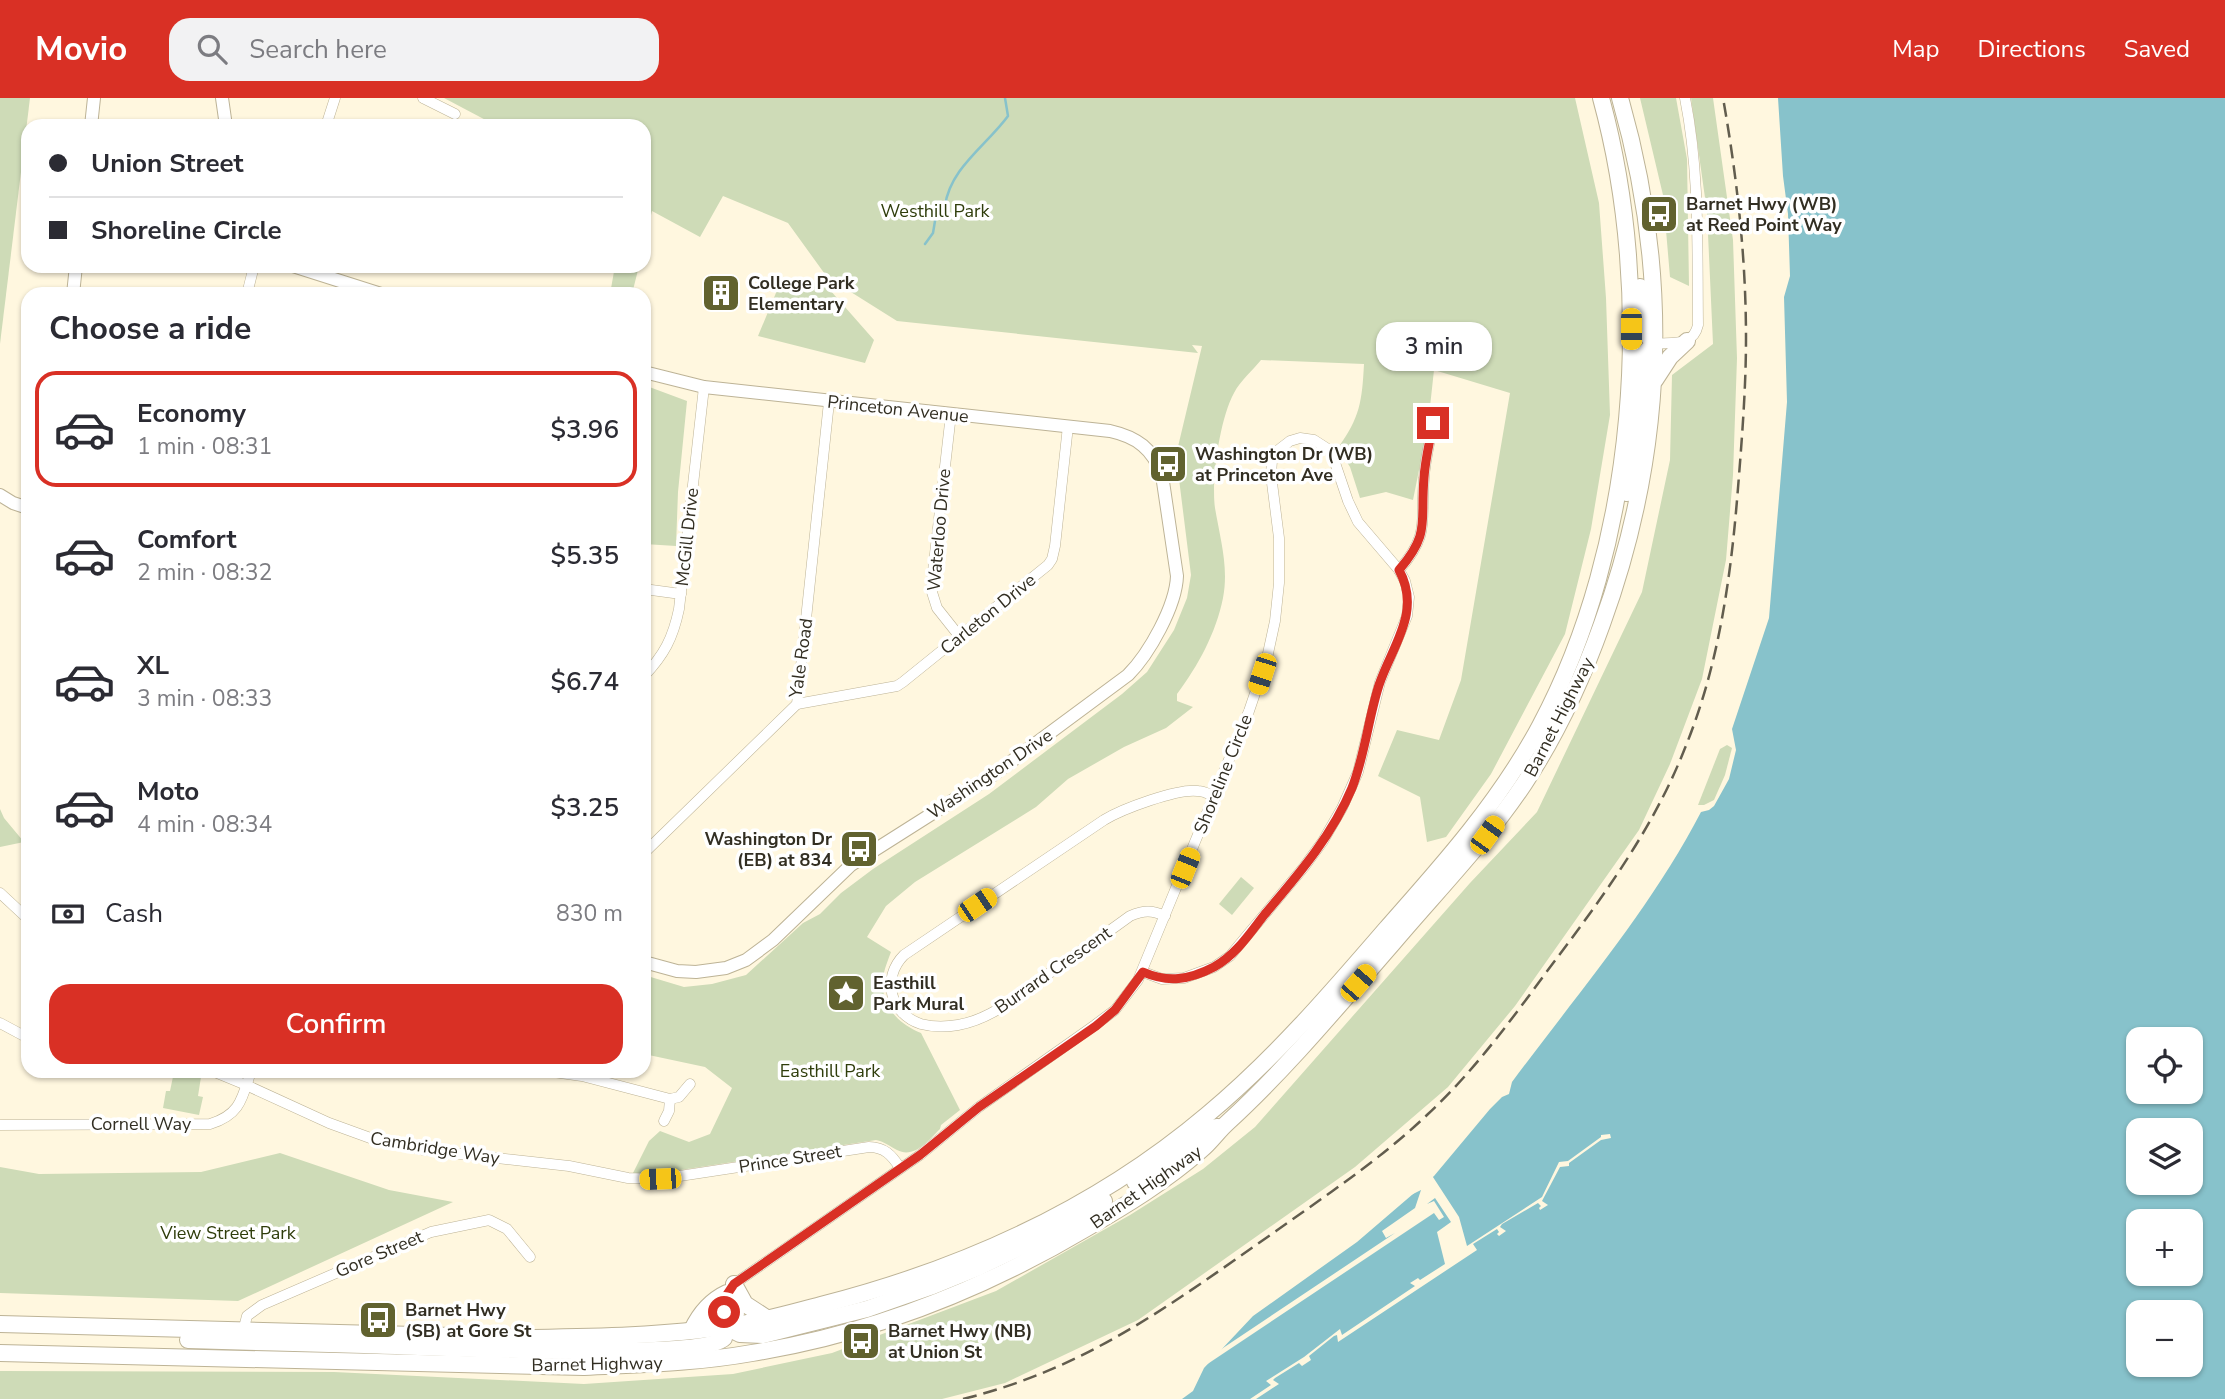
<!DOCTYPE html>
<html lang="en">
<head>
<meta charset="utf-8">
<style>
  :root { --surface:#fff; --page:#f2f2f3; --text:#2b2b33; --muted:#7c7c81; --line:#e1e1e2; --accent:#d93025 }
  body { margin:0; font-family:"Nunito Sans",sans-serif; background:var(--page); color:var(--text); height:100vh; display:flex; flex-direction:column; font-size:26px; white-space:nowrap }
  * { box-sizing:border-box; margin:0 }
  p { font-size:23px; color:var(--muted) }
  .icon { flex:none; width:38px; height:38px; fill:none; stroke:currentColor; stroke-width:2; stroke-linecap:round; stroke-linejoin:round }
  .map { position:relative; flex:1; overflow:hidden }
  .details { position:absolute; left:21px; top:189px; width:630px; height:791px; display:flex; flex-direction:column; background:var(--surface); border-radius:21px; box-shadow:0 2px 5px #0004 }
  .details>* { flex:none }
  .banner { position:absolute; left:21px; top:21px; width:630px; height:154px; border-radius:21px; box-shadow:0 2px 5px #0004; display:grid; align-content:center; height:154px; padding:0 28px; background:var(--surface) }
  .buttons { position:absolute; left:2126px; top:929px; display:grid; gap:14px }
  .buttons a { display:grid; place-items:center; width:77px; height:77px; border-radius:14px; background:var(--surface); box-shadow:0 2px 5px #0004; font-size:35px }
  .end { position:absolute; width:32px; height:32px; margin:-16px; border:9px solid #d93025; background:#fff; box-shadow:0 0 0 4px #fff }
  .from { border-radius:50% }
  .bubble { position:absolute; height:49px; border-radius:21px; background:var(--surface); box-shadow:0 2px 5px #0004; font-size:23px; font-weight:600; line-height:49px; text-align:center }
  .car { position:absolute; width:21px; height:42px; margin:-21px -10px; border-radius:9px; box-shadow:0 0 5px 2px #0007; background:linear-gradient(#f5c518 24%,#345 0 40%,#f5c518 0 76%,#345 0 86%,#f5c518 0) }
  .banner b { display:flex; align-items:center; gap:24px; height:66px; font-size:26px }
  .banner b+b { border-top:2px solid var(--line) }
  .banner i { width:18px; height:18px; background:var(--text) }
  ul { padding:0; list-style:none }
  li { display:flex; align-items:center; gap:21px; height:116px; margin:0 14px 10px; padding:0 14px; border:4px solid transparent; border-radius:21px }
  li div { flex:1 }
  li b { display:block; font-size:26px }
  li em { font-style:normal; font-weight:600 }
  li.on { border-color:var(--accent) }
  li>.icon { width:63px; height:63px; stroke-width:1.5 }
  h2 { padding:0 28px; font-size:32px; line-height:84px }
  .pay { display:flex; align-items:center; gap:18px; height:77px; padding:0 28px; font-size:26px }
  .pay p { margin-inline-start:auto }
  .primary-button { display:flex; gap:14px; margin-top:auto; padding:14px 28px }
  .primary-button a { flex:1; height:80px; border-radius:21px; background:var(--accent); color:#fff; font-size:28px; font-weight:600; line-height:80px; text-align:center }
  header { display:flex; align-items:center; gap:42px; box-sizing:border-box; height:98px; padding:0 35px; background:var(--accent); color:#fff }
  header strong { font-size:33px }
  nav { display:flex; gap:38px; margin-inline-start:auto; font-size:24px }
  .search { width:490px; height:63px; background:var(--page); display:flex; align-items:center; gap:18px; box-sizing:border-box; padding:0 24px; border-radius:21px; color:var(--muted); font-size:26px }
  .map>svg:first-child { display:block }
</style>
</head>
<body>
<header>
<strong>Movio</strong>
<div class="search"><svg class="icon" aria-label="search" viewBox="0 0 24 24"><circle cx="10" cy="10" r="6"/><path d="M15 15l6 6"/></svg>Search here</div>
<nav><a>Map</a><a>Directions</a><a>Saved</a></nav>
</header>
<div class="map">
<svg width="2225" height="1301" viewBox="0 0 2225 1301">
  <rect width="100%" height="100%" fill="#fff7df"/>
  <!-- green -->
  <g fill="#cedbb7">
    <path d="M 0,0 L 30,0 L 0,246 Z"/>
    <path d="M 444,0 L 1575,0 L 1599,105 L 1606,200 L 1610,317 L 1591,431 L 1565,536 L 1491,676 L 1446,739 L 1427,744 L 1420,699 L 1378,678 L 1397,632 L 1439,642 L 1461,582 L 1510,295 L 1434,272 L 1428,327 L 1413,402 L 1386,394 L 1360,400 L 1350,369 L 1338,350 C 1360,319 1362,304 1364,266 L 1261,262 C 1253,272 1240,283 1234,295 C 1220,320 1211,382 1215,410 C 1220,440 1229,469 1223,500 C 1216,535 1198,568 1177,596 L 1177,603 L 1193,609 L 1166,630 L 1124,649 L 1068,681 L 1036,709 L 915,784 L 886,808 L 867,839 L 891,854 C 888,862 884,872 883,880 C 880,907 898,926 921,935 L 960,1012 L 941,1027 L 940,1031 C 928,1043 914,1061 897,1052 C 889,1048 885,1044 876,1042 L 661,1075 L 633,1075 L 649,1043 L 660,1033 L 689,1044 L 710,1036 L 732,990 L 705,969 L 644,956 L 644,877 L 684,889 L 712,886 L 746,877 L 803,825 L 820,816 L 841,795 L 873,771 L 989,696 L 1122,596 L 1147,574 L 1174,532 L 1187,500 L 1191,477 L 1176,357 L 1202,248 L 1192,247 L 1198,255 L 897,223 L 827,179 L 788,125 L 723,98 L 700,139 L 652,113 L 644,146 L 644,28 L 497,28 Z"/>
    <path d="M 1640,0 L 1676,0 L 1687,61 L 1689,188 L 1670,179 L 1663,97 Z"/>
    <path d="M 1691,0 L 1713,0 L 1733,142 L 1737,260 L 1733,377 L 1726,462 L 1702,581 L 1670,666 L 1639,732 L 1515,908 L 1448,989 L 1355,1069 L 1138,1222 L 1005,1285 L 942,1301 L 0,1301 L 0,1273 L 334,1274 L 584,1286 L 733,1276 L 832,1255 L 996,1193 L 1130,1117 L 1203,1071 L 1255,1029 L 1470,785 L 1537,714 L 1642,494 L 1670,362 L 1672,277 L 1713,246 L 1707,114 Z"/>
    <path d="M 615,168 L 639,168 L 632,196 L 610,196 Z"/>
    <path d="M 817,184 L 830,192 L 874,242 L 865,265 L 758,238 L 778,190 L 794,191 Z"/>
    <path d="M 644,287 L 687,303 L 678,394 L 676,448 L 644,446 Z"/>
    <path d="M 1727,647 L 1732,650 L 1725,677 L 1714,702 L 1704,707 L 1698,707 L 1720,651 Z"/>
    <path d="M 0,711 L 4,720 L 24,744 L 0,749 Z"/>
    <path d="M 1241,779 L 1254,790 L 1232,817 L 1219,806 Z"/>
    <path d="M 174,974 L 201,979 L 198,998 L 203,999 L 199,1017 L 163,1010 L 166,993 L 170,993 Z"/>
    <path d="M 280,1055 L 389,1092 L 453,1104 L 238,1203 L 0,1195 L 0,1069 L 39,1076 L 201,1074 Z"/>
  </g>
  <!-- water -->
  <path fill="#87c2cb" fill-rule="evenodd" d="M 1778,0 L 2225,0 L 2225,1301 L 1182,1301 L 1193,1293 L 1204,1270 L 1253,1218 L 1357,1144 L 1434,1078 L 1490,1011 L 1502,999 L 1509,996 L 1512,984 C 1578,895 1650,812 1701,714 L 1709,712 L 1714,708 L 1729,681 L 1736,652 L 1732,631 L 1769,520 L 1787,304 L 1784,199 L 1790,178 L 1788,116 L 1783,78 ZM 2138,942 L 2191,942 L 2191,994 L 2138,994 ZM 2138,1032 L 2191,1032 L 2191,1085 L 2138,1085 ZM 2138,1124 L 2191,1124 L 2191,1176 L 2138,1176 ZM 2138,1214 L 2191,1214 L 2191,1267 L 2138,1267 Z"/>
  <!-- pier -->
  <path fill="#fff7df" d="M 1610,1036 L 1611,1040 L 1601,1042 L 1569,1065 L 1569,1068 L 1560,1069 L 1542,1103 L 1548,1107 L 1540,1112 L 1539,1110 L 1541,1108 L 1538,1105 L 1502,1126 L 1500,1129 L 1506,1133 L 1499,1138 L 1497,1136 L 1499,1134 L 1497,1131 L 1473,1146 L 1477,1152 L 1338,1244 L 1337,1237 L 1334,1238 L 1309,1258 L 1311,1262 L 1302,1268 L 1299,1265 L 1275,1280 L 1273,1282 L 1279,1286 L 1256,1301 L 1250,1301 L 1271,1287 L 1266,1283 L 1304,1259 L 1340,1231 L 1342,1237 L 1415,1188 L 1410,1185 L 1418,1180 L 1420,1182 L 1445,1166 L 1437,1134 L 1451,1124 L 1435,1100 L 1427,1106 L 1434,1103 L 1444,1119 L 1439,1122 L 1434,1115 L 1200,1271 L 1211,1258 L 1395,1135 L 1386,1140 L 1382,1133 L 1415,1110 L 1421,1092 L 1411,1097 L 1410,1094 L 1431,1076 L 1459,1119 L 1467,1148 L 1542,1099 L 1559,1064 L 1568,1063 L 1601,1039 L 1601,1037 Z"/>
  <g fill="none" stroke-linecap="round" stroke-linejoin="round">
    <!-- stream -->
    <path stroke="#87c2cb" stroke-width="2.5" d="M 925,146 L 933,135 L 937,111 L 945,108 C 950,70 987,47 1008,18 L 1005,0"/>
    <defs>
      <g id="minor">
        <path d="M 423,0 L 455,16"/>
        <path d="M 326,28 L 335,0"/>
        <path d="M 247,196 L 254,168"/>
        <path d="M 1654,246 C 1673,244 1693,249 1698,227 C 1697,151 1700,75 1685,0"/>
        <path d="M 951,316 L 931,491 L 937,510 L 960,539"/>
        <path d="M 1399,472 C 1431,435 1420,424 1424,380 C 1425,362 1430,343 1433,325"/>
        <path d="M 644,491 L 681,496"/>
        <path d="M 644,578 C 664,557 673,540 679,511 L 704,289"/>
        <path d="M 797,606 L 897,588 L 903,584 L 1048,467 L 1052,461 L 1055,448 L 1068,328"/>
        <path d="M 644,755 L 797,606 L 829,304"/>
        <path d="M 0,795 L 28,821"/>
        <path d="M 1165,818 C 1152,812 1144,812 1130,818 C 1104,837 1078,855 1051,874 C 1023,894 993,921 958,927 C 946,929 932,929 921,926 C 890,916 881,880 904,857 L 1104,722 C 1122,711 1178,690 1198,693 C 1203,693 1209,696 1214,698"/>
        <path d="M 0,925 L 28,940"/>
        <path d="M 212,973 L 246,987 L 329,1025 L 373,1041 L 424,1052 L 569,1068 L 628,1080 L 660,1081 L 869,1049 C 884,1049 892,1057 900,1070"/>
        <path d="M 546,973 L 582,978 L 670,1001 L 679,999 L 690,986"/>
        <path d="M 664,1023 L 669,1013 L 670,1001"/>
        <path d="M 0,1027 L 210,1026 C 240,1017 242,1001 251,973"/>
        <path d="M 726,1229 C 723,1211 722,1201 734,1186 L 920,1057 L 979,1009 L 1095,927 L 1115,912 L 1138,882 L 1249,613 L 1267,560 L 1275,523 L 1279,485 L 1279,440 L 1271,377 L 1272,362 L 1277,353 L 1290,343 L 1300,340 L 1314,342 L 1331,353 L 1348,403 L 1358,424 L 1399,472 L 1405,483 L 1409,499 L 1407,518 L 1380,584 L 1358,674 L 1342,710 L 1323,743 L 1304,769 L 1230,858 L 1214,869 L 1184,880 L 1162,881 L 1143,874"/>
        <path d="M 242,1237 L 247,1218 L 262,1207 L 431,1134 L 489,1122 L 507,1131 L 530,1159"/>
      </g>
      <g id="tertiary">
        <path d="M 222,0 L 226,28"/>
        <path d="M 91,28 L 94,0"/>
        <path d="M 293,168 L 381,196"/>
        <path d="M 73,196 L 76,168"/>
        <path d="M 644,274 L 704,289 L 1110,333 C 1137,339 1153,351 1162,377 L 1177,478 C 1176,508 1149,556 1128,577 L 993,677 L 851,767 L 773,842 L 746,862 L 726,870 L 696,874 L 677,873 L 644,864"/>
        <path d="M 0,397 L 13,405 L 28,410"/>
      </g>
      <g id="primary">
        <path d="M 1640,189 L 1642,230 L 1654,246"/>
        <path d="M 1655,282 L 1670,259 L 1687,243"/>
        <path d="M 1627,395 L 1638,328 L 1644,256 L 1650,250"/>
        <path d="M 1135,1084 L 1212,1030 L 1218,1029"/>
        <path d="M 734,1186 L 745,1206 L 768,1221"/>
        <path d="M 0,1226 L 530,1240 C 593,1239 666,1238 729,1228 C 760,1224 790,1215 821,1207 C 962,1171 1097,1110 1208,1016 C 1274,961 1330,896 1386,831 C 1442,768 1500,703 1540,628 C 1637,447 1655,197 1601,0"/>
        <path d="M 726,1229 L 740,1236 L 763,1237 L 867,1211 L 930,1189 L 979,1169 L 1052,1134 L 1104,1103"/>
        <path d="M 692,1232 C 700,1215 710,1203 727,1195"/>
        <path d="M 188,1242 C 247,1244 305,1245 364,1247 C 413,1248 702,1264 724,1240 L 726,1229"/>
        <path d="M 0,1255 L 584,1269 C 640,1266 696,1265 752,1255 C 870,1236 982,1192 1085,1131 C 1125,1108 1166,1083 1201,1052 C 1211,1044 1218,1033 1227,1025 C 1287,970 1339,907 1393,845 C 1437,793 1486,743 1524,686 C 1557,636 1582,582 1602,526 C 1665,353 1671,177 1620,0"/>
      </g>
    </defs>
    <!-- minor casing -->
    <use href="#minor" stroke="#bdb396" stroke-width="11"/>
    <!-- tertiary casing -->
    <use href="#tertiary" stroke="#bdb396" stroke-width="14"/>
    <!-- primary casing -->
    <use href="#primary" stroke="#bdb396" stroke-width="18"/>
    <!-- minor -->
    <use href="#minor" stroke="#fff" stroke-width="10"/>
    <!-- tertiary -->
    <use href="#tertiary" stroke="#fff" stroke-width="12"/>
    <!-- primary -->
    <use href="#primary" stroke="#fff" stroke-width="16"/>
    <!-- rail -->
    <path stroke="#625d4e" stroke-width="2.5" stroke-dasharray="14 7" stroke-linecap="butt" d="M 963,1301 C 1088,1270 1173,1205 1276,1133 C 1328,1096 1382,1060 1428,1016 C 1473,974 1509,925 1545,876 C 1599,804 1652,734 1685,650 C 1719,567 1731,479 1738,390 C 1742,340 1746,290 1746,240 C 1746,159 1737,79 1723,0"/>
  </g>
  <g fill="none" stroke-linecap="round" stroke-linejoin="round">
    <!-- route -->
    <path stroke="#d93025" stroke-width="9" d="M 724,1214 L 724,1201 L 734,1186 L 920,1057 L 979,1009 L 1096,928 L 1115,912 L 1143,874 C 1168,885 1189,882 1214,869 C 1236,857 1250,835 1265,816 C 1298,777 1332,738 1352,690 C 1365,657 1368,621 1379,587 C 1392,548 1422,514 1399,472 C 1431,435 1420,424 1424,380 C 1425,362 1430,343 1433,325"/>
  </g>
  <!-- icons -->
  <defs>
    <symbol id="bus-square" viewBox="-11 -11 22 22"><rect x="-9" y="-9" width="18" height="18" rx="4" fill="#61622f" stroke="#fff"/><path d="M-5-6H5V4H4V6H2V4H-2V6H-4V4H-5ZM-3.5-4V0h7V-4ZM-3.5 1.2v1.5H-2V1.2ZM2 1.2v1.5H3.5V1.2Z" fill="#fff"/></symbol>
    <symbol id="building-square" viewBox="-11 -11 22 22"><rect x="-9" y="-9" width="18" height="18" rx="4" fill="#61622f" stroke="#fff"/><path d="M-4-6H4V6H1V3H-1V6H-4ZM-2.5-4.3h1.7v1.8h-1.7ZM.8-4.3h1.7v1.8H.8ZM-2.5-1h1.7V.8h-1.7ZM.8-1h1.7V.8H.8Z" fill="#fff"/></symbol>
    <symbol id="sight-square" viewBox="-11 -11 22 22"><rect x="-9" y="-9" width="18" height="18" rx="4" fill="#61622f" stroke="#fff"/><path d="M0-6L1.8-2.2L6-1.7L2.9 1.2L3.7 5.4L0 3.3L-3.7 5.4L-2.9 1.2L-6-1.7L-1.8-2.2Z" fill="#fff"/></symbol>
  </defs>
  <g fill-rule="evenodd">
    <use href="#bus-square" x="1637" y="94" width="44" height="44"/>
    <use href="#building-square" x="699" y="173" width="44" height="44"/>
    <use href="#bus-square" x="1146" y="344" width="44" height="44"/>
    <use href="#bus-square" x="837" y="729" width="44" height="44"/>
    <use href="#sight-square" x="824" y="873" width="44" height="44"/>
    <use href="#bus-square" x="356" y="1200" width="44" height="44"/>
    <use href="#bus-square" x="839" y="1221" width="44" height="44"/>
  </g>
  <g text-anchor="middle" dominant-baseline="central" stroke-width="7" stroke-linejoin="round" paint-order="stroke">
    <!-- poi labels -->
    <g font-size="18" font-weight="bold" fill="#322e22" stroke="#fff" text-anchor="start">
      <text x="1686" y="106">Barnet Hwy (WB)<tspan x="1686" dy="21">at Reed Point Way</tspan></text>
      <text x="748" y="185">College Park<tspan x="748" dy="21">Elementary</tspan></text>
      <text x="1195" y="356">Washington Dr (WB)<tspan x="1195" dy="21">at Princeton Ave</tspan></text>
      <text x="832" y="741" text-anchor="end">Washington Dr<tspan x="832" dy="21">(EB) at 834</tspan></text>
      <text x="873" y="885">Easthill<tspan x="873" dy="21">Park Mural</tspan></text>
      <text x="405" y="1212">Barnet Hwy<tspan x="405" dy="21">(SB) at Gore St</tspan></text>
      <text x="888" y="1233">Barnet Hwy (NB)<tspan x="888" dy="21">at Union St</tspan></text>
    </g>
    <!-- park labels -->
    <g font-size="18" fill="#2f3d0b" stroke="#fff">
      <text x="935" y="113">Westhill Park</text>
      <text x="830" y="973">Easthill Park</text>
      <text x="228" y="1135">View Street Park</text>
    </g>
    <!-- street labels -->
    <g font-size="18" fill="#322e22" stroke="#fff">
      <text transform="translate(898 311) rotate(6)">Princeton Avenue</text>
      <text transform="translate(939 432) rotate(-85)">Waterloo Drive</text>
      <text transform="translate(687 439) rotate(-84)">McGill Drive</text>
      <text transform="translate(988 516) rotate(-39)">Carleton Drive</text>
      <text transform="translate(801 560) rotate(-82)">Yale Road</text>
      <text transform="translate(1559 619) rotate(-63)">Barnet Highway</text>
      <text transform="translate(990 676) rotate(-34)">Washington Drive</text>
      <text transform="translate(1223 676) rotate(-68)">Shoreline Circle</text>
      <text transform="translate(1053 872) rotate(-35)">Burrard Crescent</text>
      <text x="141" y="1026">Cornell Way</text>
      <text transform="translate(435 1050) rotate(9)">Cambridge Way</text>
      <text transform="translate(790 1061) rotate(-9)">Prince Street</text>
      <text transform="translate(1146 1089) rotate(-35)">Barnet Highway</text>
      <text transform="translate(379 1156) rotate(-23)">Gore Street</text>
      <text transform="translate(597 1266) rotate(-1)">Barnet Highway</text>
    </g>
  </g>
</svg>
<div class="buttons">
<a><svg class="icon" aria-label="locate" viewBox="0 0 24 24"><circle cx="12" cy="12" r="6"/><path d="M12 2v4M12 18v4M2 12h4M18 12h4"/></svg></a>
<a><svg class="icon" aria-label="layers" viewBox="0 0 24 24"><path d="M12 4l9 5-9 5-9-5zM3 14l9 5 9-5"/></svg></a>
<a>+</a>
<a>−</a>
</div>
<i class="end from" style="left:724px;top:1214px"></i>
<i class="end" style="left:1433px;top:325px"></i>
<div class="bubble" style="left:1376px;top:224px;width:116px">3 min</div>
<i class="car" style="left:1631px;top:231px;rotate:180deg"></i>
<i class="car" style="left:1262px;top:576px;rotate:198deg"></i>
<i class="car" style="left:1487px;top:737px;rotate:36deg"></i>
<i class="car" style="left:1185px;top:770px;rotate:22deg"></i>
<i class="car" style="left:977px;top:807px;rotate:56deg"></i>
<i class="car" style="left:1358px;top:885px;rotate:41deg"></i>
<i class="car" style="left:660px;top:1081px;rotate:268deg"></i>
<div class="banner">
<b><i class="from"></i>Union Street</b>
<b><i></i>Shoreline Circle</b>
</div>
<section class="details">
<h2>Choose a ride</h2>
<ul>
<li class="on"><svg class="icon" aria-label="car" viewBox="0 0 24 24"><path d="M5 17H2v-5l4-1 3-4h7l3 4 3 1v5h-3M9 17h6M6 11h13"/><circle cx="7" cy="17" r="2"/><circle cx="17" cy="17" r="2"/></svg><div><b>Economy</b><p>1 min · 08:31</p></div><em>$3.96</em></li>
<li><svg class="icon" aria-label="car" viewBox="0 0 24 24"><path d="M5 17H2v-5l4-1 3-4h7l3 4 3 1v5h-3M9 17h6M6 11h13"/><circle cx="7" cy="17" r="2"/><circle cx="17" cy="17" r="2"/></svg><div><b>Comfort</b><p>2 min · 08:32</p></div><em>$5.35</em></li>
<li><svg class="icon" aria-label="car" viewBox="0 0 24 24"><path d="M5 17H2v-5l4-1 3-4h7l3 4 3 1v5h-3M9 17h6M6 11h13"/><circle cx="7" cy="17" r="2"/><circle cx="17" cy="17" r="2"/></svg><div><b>XL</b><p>3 min · 08:33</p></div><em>$6.74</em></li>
<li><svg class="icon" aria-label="car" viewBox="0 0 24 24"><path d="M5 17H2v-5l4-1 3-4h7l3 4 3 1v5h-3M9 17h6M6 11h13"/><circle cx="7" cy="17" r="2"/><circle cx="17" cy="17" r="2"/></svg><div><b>Moto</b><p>4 min · 08:34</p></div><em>$3.25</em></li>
</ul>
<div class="pay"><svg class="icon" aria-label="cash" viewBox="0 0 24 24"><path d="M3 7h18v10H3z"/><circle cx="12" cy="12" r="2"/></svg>Cash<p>830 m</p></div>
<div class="primary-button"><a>Confirm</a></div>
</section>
</div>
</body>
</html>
